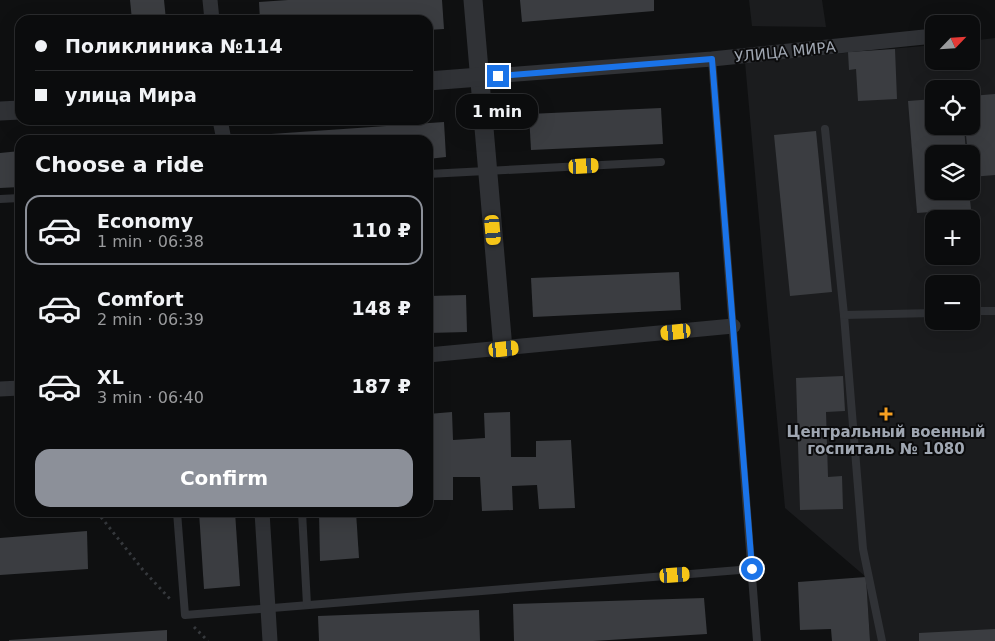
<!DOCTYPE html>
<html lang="en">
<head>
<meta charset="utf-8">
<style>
  :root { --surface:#0b0c0d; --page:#191a1b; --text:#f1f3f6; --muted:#9a9b9d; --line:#2b2c2e; --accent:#8c9099 }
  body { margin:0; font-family:"DejaVu Sans",sans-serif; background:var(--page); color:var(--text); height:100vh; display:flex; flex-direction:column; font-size:19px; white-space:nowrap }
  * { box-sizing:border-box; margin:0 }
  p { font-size:16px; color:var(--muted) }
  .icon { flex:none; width:28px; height:28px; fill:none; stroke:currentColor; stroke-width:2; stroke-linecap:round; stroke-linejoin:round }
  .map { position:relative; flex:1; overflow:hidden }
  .sheet { position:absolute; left:15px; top:135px; width:418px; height:382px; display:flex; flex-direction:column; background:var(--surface); border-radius:15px; box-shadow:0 5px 20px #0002,0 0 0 1px var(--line) }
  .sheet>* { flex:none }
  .top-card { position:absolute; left:15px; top:15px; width:418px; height:110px; border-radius:15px; box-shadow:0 5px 20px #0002,0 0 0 1px var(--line); display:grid; align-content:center; height:110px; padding:0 20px; background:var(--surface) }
  .needle { width:32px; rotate:65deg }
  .buttons { position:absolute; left:925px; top:15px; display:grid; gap:10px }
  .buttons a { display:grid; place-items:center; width:55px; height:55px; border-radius:10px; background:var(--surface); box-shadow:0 5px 20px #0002,0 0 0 1px var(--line); font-size:25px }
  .end { position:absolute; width:22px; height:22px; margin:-11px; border:6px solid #1a73e8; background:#fff; box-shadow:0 0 0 2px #fff }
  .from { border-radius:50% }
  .bubble { position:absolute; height:35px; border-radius:15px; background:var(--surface); box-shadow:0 5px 20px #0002,0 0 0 1px var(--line); font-size:16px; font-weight:600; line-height:35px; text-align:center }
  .car { position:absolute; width:15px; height:30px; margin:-15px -8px; border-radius:6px; box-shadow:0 0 4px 1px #0007; background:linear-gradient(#f5c518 24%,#345 0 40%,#f5c518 0 76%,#345 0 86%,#f5c518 0) }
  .top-card b { display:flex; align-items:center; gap:18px; height:48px; font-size:19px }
  .top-card b+b { border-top:1px solid var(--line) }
  .top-card i { width:12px; height:12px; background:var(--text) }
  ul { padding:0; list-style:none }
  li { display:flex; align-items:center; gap:15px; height:70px; margin:0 10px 8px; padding:0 10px; border:2px solid transparent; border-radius:15px }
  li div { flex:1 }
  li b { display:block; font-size:19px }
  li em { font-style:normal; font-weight:600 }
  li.on { border-color:var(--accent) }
  li>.icon { width:45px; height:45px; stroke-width:1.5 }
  h2 { padding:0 20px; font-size:22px; line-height:60px }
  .button { display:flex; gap:10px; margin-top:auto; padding:10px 20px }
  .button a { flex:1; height:58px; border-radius:15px; background:var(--accent); color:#fff; font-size:20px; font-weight:600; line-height:58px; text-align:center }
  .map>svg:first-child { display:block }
</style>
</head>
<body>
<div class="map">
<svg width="995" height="641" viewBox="0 0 995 641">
  <rect width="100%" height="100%" fill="#0f1011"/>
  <!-- built -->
  <g fill="#1b1c1e" fill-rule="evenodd">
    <path d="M 749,0 L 822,0 L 826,27 L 752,26 Z"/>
    <path d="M 995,38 L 995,641 L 870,641 L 866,577 L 785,508 L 745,62 L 934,45 L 934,61 L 971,61 L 971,41 ZM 934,89 L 971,89 L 971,126 L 934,126 ZM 934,154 L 971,154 L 971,191 L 934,191 ZM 934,219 L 971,219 L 971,256 L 934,256 ZM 934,284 L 971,284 L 971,321 L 934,321 Z"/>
  </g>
  <!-- building -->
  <g fill="#3b3d41">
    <path d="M 130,0 L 164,0 L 166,20 L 132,20 Z"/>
    <path d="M 288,0 L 442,0 L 444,29 L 428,30 L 428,20 L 260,20 L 259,2 Z"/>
    <path d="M 520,0 L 654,0 L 654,11 L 522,22 Z"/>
    <path d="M 895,49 L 897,99 L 858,101 L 856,69 L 849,70 L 848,52 Z"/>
    <path d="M 995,94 L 995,175 L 971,177 L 971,154 L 968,154 L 965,126 L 971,126 L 971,96 Z"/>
    <path d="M 934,99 L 934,126 L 964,126 L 966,154 L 934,154 L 934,191 L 969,191 L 971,209 L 917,213 L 908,101 Z"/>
    <path d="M 661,108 L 663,144 L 531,150 L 529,114 Z"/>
    <path d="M 444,122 L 446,157 L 428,159 L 428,140 L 272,140 L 271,134 Z"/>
    <path d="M 816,131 L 832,292 L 790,296 L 774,135 Z"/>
    <path d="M 20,151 L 20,187 L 0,188 L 0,153 Z"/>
    <path d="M 679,272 L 681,310 L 533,317 L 531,278 Z"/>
    <path d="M 466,295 L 467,332 L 428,333 L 428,296 Z"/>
    <path d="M 843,376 L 845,411 L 826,412 L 828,477 L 842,476 L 843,509 L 800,510 L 796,378 Z"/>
    <path d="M 452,412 L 453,440 L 485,438 L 484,413 L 510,412 L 511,457 L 536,457 L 536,441 L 571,440 L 575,508 L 539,509 L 537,485 L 512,486 L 513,510 L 482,511 L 480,477 L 453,477 L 453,500 L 428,500 L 428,414 Z"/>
    <path d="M 199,512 L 235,512 L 240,586 L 204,589 Z"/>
    <path d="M 319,512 L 356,512 L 359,558 L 320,561 Z"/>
    <path d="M 87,531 L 88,569 L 0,575 L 0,538 Z"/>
    <path d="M 866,577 L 870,641 L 832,641 L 831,629 L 800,630 L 798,582 Z"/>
    <path d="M 704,598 L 707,634 L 593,641 L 514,641 L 513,604 Z"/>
    <path d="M 479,610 L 480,641 L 319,641 L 318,616 Z"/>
    <path d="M 995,629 L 995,641 L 919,641 L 919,633 Z"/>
    <path d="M 167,630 L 167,641 L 9,641 L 9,640 Z"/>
  </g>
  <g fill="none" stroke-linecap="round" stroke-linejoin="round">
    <!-- path -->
    <g stroke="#36393d" stroke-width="3" stroke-dasharray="2.5 4" stroke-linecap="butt">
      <path d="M 97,512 L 143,570 L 171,600"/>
      <path d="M 194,627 L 208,641"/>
    </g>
    <!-- service -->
    <g stroke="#303236" stroke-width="8">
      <path d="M 712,59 L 757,641"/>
      <path d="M 825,129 L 844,315 L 863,549 L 882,641"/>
      <path d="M 428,174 L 661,162"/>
      <path d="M 0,199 L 20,198"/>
      <path d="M 971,311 L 995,311"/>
      <path d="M 844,315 L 934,313"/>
      <path d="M 177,512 L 185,615 L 752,569"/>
      <path d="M 302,512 L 307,605"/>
    </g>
    <!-- minor -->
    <g stroke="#303236" stroke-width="15">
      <path d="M 210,0 L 212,20"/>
      <path d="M 480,77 L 712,59 L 934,36"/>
      <path d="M 220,120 L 224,140"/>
      <path d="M 428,355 L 733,326"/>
      <path d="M 0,389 L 20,388"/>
      <path d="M 262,512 L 270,641"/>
    </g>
    <!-- tertiary -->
    <g stroke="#303236" stroke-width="19">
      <path d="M 473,0 L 503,349"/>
      <path d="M 428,81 L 480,77"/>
      <path d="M 0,111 L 20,110"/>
    </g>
  </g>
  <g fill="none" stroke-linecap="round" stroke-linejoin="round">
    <!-- route -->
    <path stroke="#1a73e8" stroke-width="6" d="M 498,76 L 712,59 L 752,569"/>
  </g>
  <!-- markers -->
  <path fill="#f7a021" stroke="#0b0b0c" stroke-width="2" d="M883.5 406.5h5v5h5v5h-5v5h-5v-5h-5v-5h5z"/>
  <g text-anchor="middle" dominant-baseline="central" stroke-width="4" stroke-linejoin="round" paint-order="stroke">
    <!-- street labels -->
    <g font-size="15" fill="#a0a7b2" stroke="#0b0b0c">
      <text transform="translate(785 52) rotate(-6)">УЛИЦА МИРА</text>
    </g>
    <!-- poi labels -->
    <g font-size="15" font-weight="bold" fill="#a0a7b2" stroke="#0b0b0c">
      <text x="886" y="432">Центральный военный<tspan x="886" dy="17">госпиталь № 1080</tspan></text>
    </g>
  </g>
</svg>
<div class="buttons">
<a><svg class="needle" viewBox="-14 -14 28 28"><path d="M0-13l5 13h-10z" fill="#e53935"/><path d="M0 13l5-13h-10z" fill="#9a9b9d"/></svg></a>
<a><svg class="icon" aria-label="locate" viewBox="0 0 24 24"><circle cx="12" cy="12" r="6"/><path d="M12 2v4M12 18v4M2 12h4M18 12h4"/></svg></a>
<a><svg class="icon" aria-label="layers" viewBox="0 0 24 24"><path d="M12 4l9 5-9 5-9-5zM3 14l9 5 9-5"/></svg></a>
<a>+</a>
<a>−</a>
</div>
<i class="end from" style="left:752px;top:569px"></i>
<i class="end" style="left:498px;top:76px"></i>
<div class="bubble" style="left:456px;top:94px;width:82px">1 min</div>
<i class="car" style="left:584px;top:166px;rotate:87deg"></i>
<i class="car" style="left:493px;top:230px;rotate:175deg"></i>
<i class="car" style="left:676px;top:332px;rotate:264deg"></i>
<i class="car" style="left:504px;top:349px;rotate:84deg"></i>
<i class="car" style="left:675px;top:575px;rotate:86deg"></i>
<div class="top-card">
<b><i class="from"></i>Поликлиника №114</b>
<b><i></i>улица Мира</b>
</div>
<section class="sheet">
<h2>Choose a ride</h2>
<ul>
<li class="on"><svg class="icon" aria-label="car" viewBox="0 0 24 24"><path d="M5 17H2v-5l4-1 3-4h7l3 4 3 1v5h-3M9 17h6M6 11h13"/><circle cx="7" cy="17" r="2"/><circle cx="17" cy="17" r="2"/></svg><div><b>Economy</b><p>1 min · 06:38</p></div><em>110 ₽</em></li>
<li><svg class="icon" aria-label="car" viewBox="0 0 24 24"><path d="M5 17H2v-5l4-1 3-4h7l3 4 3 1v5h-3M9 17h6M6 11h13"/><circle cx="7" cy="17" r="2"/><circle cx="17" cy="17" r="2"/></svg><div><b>Comfort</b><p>2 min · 06:39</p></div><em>148 ₽</em></li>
<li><svg class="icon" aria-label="car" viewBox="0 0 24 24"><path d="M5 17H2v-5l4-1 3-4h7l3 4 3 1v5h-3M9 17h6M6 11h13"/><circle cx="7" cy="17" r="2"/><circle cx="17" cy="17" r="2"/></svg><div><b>XL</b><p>3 min · 06:40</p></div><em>187 ₽</em></li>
</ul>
<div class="button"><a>Confirm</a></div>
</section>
</div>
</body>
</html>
